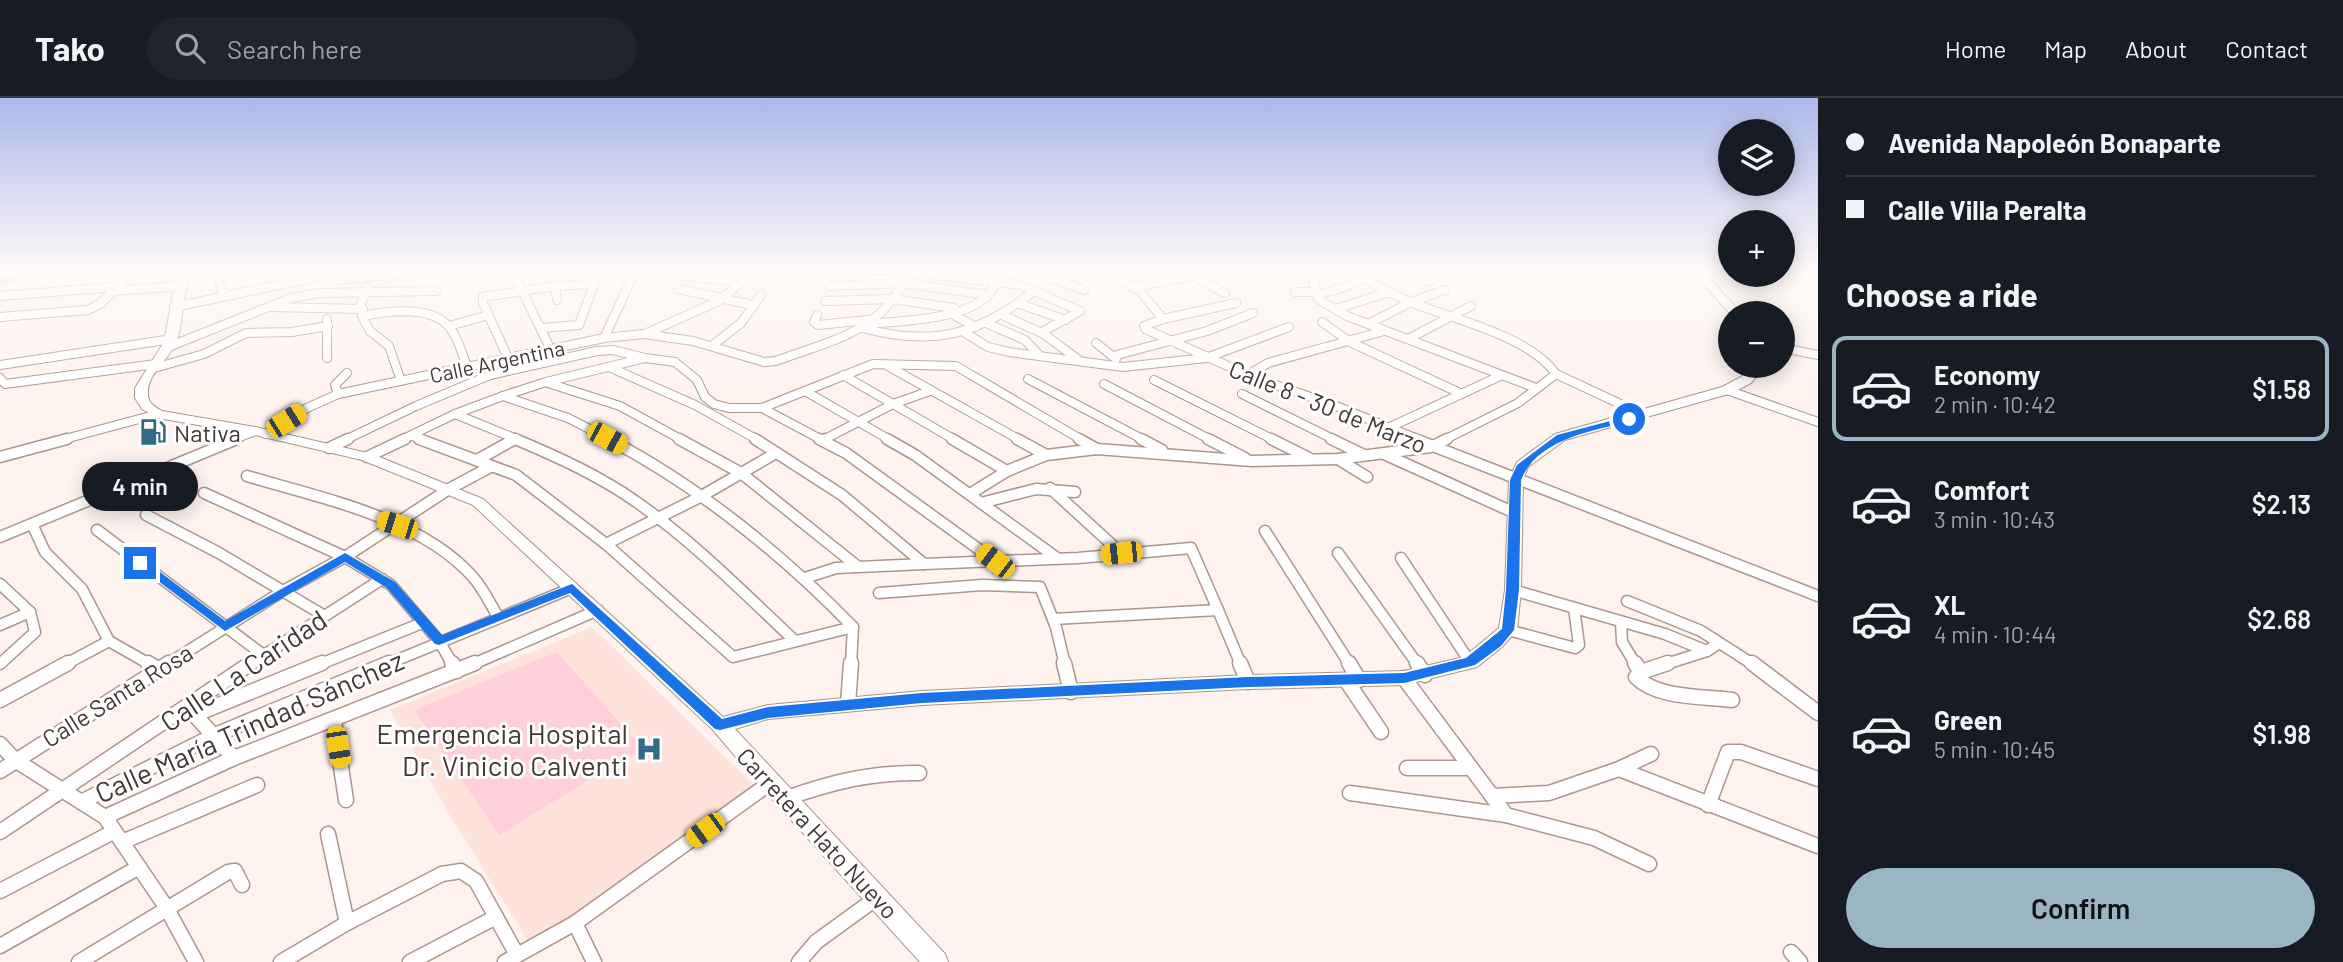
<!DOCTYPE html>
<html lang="en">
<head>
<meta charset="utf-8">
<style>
  :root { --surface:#171b24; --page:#20242c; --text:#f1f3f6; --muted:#9ea1a6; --line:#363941; --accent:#9bb6c3 }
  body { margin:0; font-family:Barlow,sans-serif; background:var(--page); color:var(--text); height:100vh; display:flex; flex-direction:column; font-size:26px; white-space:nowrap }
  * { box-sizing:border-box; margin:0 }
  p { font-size:23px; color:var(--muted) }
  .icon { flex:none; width:38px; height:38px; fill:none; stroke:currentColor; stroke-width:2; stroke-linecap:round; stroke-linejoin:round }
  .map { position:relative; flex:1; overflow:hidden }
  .panel { display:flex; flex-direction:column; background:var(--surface); width:525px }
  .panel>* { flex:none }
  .hud { display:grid; align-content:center; height:154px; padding:0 28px; background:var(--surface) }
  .buttons { position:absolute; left:1718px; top:21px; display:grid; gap:14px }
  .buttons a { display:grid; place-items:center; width:77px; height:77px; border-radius:50%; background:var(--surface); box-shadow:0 4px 18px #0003; font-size:35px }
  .end { position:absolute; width:32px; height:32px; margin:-16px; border:9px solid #1a73e8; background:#fff; box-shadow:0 0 0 4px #fff }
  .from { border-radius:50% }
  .bubble { position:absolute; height:49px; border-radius:24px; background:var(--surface); box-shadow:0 4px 18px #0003; font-size:23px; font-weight:600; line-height:49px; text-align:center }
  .car { position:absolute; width:21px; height:42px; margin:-21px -10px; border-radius:9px; box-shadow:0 0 5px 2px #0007; background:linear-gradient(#f5c518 24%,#345 0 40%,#f5c518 0 76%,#345 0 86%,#f5c518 0) }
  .hud b { display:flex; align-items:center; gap:24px; height:66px; font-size:26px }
  .hud b+b { border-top:2px solid var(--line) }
  .hud i { width:18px; height:18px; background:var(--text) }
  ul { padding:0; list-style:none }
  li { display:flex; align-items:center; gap:21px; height:105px; margin:0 14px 10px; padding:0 14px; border:4px solid transparent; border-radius:14px }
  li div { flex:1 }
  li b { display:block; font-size:26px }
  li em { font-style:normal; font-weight:600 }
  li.active { border-color:var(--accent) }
  li>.icon { width:63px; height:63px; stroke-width:1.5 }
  h2 { padding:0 28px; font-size:32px; line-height:84px }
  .action { display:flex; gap:14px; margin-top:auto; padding:14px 28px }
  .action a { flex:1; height:80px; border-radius:42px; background:var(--accent); color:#111; font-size:28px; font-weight:600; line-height:80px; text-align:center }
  header { display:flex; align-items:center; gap:42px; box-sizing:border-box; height:98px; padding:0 35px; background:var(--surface); border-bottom:2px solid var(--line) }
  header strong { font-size:33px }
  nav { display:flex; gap:38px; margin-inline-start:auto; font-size:24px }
  .search { width:490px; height:63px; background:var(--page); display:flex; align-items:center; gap:18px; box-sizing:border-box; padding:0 24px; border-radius:38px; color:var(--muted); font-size:26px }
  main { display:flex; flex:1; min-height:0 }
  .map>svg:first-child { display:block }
</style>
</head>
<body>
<header>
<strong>Tako</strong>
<div class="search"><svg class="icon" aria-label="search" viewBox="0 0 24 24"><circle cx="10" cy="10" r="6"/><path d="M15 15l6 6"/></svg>Search here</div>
<nav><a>Home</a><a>Map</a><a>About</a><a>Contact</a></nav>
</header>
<main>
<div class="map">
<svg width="1818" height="864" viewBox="0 0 1818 864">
  <rect width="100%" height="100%" fill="#fef3ef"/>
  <!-- built -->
  <path fill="#ffe2da" d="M 592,529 L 756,689 L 648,771 L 530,846 L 449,716 L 390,612 Z"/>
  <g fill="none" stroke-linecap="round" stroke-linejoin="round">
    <!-- canal -->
    <path stroke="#f2bbed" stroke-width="8" d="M 0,184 L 40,172"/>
  </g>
  <!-- building -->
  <path fill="#ffd0da" d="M 557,554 L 642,650 L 499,737 L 414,612 Z"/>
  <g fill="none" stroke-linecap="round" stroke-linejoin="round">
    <defs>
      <g id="minor-far2">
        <path d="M 132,172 L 113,193 L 181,188"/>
        <path d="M 483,172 L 513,174"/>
        <path d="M 521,172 L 513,174 L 550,250"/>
        <path d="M 628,172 L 742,184"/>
        <path d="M 891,172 L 1020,187 L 1080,213 L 1042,234"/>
        <path d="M 1029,172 L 1084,192"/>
        <path d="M 1105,172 L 1140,193 L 1163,221"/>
        <path d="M 1153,172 L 1175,181"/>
        <path d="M 1182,172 L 1225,195"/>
        <path d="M 1231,172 L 1243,179"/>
        <path d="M 1289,172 L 1317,178"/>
        <path d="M 1321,172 L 1313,184 L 1318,201 L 1347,218 L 1536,290"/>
        <path d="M 1400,172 L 1430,184"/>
        <path d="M 216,175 L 222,192 L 228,198"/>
        <path d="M 336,175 L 334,182 L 446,172"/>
        <path d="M 816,176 L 889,172"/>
        <path d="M 186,177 L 235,172"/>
        <path d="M 1365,181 C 1382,191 1400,200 1418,207 C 1459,222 1531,240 1556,276"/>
        <path d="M 555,188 L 557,202"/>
        <path d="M 830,188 L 904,185 L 988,197"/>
        <path d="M 367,189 L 361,206 L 362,218 L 370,233 L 389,248 L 401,283"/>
        <path d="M 1135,189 L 1192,178"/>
        <path d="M 679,191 L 752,207"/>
        <path d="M 1295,194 L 1316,194"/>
        <path d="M 1317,197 L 1345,189 L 1381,172"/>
        <path d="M 0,198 L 115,189"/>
        <path d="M 825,203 L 893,201 L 954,210"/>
        <path d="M 1236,205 L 1163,221 L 1144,228 L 1145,231 L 1248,277 L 1336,308 L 1420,342"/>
        <path d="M 1020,206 L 1066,222"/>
        <path d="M 174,209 L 336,175"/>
        <path d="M 271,209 L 363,211"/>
        <path d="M 1336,211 L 1389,194"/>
        <path d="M 948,214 L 976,229"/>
        <path d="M 817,217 L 814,224 L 818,227 L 868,222"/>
        <path d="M 1002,217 L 1044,236 L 1080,263"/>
        <path d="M 362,218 C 387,213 432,207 450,230 C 459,241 462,257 468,270"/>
        <path d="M 0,219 L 88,212 L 100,206 L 113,193"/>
        <path d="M 327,221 L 327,260"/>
        <path d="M 1322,224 L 1350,244 L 1462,296"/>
        <path d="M 986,225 L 1025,242 L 1040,258"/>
        <path d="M 868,226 C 901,223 966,222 989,196 C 995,189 997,179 1003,172"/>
        <path d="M 1368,226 L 1411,204 L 1445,192"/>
        <path d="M 449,228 L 489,217"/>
        <path d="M 863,230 C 932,249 979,237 1034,193"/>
        <path d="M 964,234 L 988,249 L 1009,254 L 1123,269 L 1206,260 L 1289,229"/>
        <path d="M 647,235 L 721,202 L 754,172"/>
        <path d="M 604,240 L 635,174"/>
        <path d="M 1408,241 L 1471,208"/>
        <path d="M 1096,245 L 1116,261"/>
        <path d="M 713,247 L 741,225 L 761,197"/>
        <path d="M 168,249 L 291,200 L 320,195 L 436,193"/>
        <path d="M 1783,250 L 1818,257"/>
        <path d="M 1113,258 L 1207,233 L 1253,215"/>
        <path d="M 508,260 L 483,205 L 483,199 L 555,188 L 594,186 L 579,227 L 541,230"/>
        <path d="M 0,267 L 172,241"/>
        <path d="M 886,267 L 1020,342"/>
        <path d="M 609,269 L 695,307 L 758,342"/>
        <path d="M 154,270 L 204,256 L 246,235 L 292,234 L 328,228"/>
        <path d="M 1556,276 L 1644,317"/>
        <path d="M 490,277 L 597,253 L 613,252 L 645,260"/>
        <path d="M 843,277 L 955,342"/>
        <path d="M 1248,277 L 1268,265 L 1384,233"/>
        <path d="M 0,280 L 5,286 L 156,266"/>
        <path d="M 1028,281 L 1144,342"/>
        <path d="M 1154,282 L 1274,342"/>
        <path d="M 548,285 L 620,308 L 682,342"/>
        <path d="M 1104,286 L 1211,342"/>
        <path d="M 1727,292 L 1818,324"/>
        <path d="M 805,293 L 890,342"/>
        <path d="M 338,296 L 335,287 L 347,275"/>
        <path d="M 1242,296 L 1335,342"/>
        <path d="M 503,298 L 568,320 L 611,342"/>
        <path d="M 762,310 L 822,342"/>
        <path d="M 455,316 L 519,342"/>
        <path d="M 1388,330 L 1500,278"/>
        <path d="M 266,336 L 307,310 L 338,296 L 604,240 L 644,236 L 693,243 L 764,264 L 776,263 C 832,242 885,234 909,172"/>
        <path d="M 412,338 L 424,342"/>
        <path d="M 61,342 L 158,316"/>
        <path d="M 232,342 L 255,333"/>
        <path d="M 345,342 L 416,308 L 490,277 L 490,265"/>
        <path d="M 401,342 L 455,316 L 503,298 L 546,284 L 645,260 L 675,264 L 697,282 L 705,299 L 714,306 L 729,310 L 762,310 L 873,266 L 956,268 L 1082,342"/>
        <path d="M 512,342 L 516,340"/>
        <path d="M 823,342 L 893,306 L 930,293"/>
        <path d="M 1444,342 L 1518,305 L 1556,276"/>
      </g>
      <g id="minor-far1">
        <path d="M 419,341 L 516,377 L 606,446 L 733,559 L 853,529 L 851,567"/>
        <path d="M 515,341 C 558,359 600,378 638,405 C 695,445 745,496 795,543"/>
        <path d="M 608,341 C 697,387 783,457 853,529"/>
        <path d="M 679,341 L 741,375 L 857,468"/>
        <path d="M 755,341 L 842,397 L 924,466 L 1078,460 L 1191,450 L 1218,512"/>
        <path d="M 819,341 L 846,355 L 995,463"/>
        <path d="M 887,341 L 915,357 L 1057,460"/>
        <path d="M 952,341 L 1007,373"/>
        <path d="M 1017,341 L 1046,357"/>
        <path d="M 1079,341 L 1097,351"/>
        <path d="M 1141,341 L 1162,352"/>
        <path d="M 1208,341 L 1245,360"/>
        <path d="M 1271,341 L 1309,360"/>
        <path d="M 1331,341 L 1364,357"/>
        <path d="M 1415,341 L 1818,498"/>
        <path d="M 823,342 L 826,341"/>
        <path d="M 329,350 L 348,341"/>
        <path d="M 1384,356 L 1515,415"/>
        <path d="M 0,359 L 67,341"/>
        <path d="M 367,359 L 405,341"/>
        <path d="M 1338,361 L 1367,379"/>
        <path d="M 477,362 L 515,341"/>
        <path d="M 247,378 C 320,400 419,419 472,478 C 483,490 490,505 498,519"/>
        <path d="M 1050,390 L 1121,455"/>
        <path d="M 204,395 L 345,459 L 391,487 L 439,543 L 453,567"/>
        <path d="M 970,396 L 1007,373 L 1046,357 L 1097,351 L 1252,363 L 1338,361 L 1431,349 L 1447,341"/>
        <path d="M 981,405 L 1036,391 L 1075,394"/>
        <path d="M 146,417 L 219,455 L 323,517"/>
        <path d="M 32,426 L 45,454 L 82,491 L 109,543 L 151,567"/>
        <path d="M 97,432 L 262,556"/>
        <path d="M 1265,433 L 1350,567"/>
        <path d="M 0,439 L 237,341"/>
        <path d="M 606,446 L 700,399 L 776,355"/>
        <path d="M 1338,455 L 1418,567"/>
        <path d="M 1401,460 L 1470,564"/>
        <path d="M 805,480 L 836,470 L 924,466"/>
        <path d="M 0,486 L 30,514 L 35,534 L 0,566"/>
        <path d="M 1513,492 L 1665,536 L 1707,553 L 1719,545"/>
        <path d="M 879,495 L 982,487 L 1040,489 L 1056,529 L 1065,567"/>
        <path d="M 1627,503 L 1701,533 L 1754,567"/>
        <path d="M 1053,521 L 1218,512 L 1241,567"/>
        <path d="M 1621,524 L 1622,544 L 1636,567"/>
        <path d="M 0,527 L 30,514"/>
        <path d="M 1508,532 L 1575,550 L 1579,547 L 1574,510"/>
        <path d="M 64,567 L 109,543"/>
        <path d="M 166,567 L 283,493 L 345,459 L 449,391 L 492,368"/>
        <path d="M 249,567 L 382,481"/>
        <path d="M 318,567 L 422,525"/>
        <path d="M 385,567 L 572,490"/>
        <path d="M 471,567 L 598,512"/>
        <path d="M 1663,567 L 1707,553"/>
      </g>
      <g id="minor">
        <path d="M 148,565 L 159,572"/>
        <path d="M 452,565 L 457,573"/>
        <path d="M 1064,565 L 1071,594"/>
        <path d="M 1240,565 L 1248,584"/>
        <path d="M 1349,565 L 1359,582"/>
        <path d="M 1417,565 L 1425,577"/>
        <path d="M 1635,565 L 1641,574"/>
        <path d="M 1668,565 L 1641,574 L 1636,579 C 1658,601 1703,598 1732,602"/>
        <path d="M 1752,565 L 1818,615"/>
        <path d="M 1404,580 L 1492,698 L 1549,695 L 1619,671 L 1818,748"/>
        <path d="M 1346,582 L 1381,634"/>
        <path d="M 0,602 L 68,565"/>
        <path d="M 848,606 L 851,565"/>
        <path d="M 191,613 L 234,660"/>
        <path d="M 194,617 L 322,565"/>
        <path d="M 334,623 L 346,702"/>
        <path d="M 0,646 L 15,662 L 105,719 L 166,809 L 196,864"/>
        <path d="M 1407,670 L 1471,670"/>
        <path d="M 1619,671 L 1651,656"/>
        <path d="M 0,673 L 169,565"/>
        <path d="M 1350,695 L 1506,717"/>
        <path d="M 1492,698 L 1506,717 L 1594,740 L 1649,766"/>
        <path d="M 784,701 C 829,685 871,674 919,675"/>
        <path d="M 81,704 L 215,637 L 389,565"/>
        <path d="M 1708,707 L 1728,654 L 1741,654 L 1818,681"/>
        <path d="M 105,719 L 234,660 L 475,565"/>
        <path d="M 0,734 L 251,565"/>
        <path d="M 328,736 L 347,825"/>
        <path d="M 122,744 L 257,687"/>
        <path d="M 0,793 L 113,734"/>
        <path d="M 575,825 L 594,864"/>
        <path d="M 0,848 L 139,769"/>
        <path d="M 1791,854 L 1800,864"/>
        <path d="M 79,864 L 228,774 L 235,773 L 242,787"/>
        <path d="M 281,864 L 347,825 L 442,776 L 461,773 L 476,783 L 517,857"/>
        <path d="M 410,864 L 496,819"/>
        <path d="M 505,864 L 575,825 L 770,685"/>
        <path d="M 799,864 L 816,844 L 878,799"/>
      </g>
      <g id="secondary">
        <path d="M 186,172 L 196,172 C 178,197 186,219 176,245 C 168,262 146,277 148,297 C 148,305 155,309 162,313 L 255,329 L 372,356 L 483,401 L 723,619 L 768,607 L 922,593 L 1248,577 L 1404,573 L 1464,559 L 1499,530 L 1505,492 L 1509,382 L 1517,364 L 1555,336 L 1722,289 L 1741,279 L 1752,268 L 1765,268 L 1751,285 L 1732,295 L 1565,342 L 1528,369 L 1523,382 L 1521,492 L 1517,532 L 1502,549 L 1477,569 L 1404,587 L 1248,591 L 922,607 L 768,621 L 735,631 L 945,856 L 948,864 L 920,864 L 763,691 L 713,632 L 473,407 L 362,362 L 255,337 L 158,320 L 142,311 L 135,300 L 135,290 L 164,244 L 174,191 Z"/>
        <path d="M 1691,172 L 1702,172 L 1741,215 L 1731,217 Z"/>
      </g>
    </defs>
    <!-- minor-far2 casing -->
    <use href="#minor-far2" stroke="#ae958d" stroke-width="10"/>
    <!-- minor-far1 casing -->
    <use href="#minor-far1" stroke="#ae958d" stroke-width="13"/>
    <!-- minor casing -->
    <use href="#minor" stroke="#ae958d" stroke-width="17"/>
    <!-- secondary casing -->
    <use href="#secondary" stroke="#ae958d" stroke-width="2"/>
    <!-- minor-far2 -->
    <use href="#minor-far2" stroke="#fff" stroke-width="8"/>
    <!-- minor-far1 -->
    <use href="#minor-far1" stroke="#fff" stroke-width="10"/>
    <!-- minor -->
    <use href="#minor" stroke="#fff" stroke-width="14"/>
    <!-- secondary -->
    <use href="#secondary" fill="#fff" fill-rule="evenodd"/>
  </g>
  <!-- sky -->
  <linearGradient id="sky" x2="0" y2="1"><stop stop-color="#acb7ea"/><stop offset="0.59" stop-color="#fffaf8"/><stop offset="1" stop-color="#fffaf8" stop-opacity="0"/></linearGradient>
  <rect width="1818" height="293" fill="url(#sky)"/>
  <!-- route -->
  <path fill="#1a73e8" d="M 1629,318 L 1634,321 L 1632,323 C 1593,333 1538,340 1521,382 L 1519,492 L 1514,532 L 1501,548 L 1475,567 L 1404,585 L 1248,589 L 922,605 L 768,620 L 720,632 L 715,631 L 570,495 L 439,547 L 435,546 L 387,490 L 345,464 L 225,533 L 134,465 L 135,462 L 144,462 L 225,523 L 345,455 L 395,484 L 442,537 L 572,486 L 722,621 L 768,609 L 922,595 L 1248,579 L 1404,575 L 1466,560 L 1502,531 L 1506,492 L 1510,382 L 1517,367 L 1557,337 Z"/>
  <!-- icons -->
  <defs>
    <symbol id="fuel-bare" viewBox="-9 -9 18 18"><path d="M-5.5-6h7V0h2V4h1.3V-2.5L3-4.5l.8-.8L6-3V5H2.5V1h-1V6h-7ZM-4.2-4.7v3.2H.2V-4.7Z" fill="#316b84" stroke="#fff" stroke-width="2.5" paint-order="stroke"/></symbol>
    <symbol id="hospital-bare" viewBox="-9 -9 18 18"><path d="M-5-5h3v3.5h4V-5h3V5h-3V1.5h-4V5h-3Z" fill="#316b84" stroke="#fff" stroke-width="2.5" paint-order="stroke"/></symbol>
  </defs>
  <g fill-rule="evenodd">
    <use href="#fuel-bare" x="134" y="315" width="38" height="38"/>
    <use href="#hospital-bare" x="630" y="632" width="38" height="38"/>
  </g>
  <g text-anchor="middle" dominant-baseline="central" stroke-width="6" stroke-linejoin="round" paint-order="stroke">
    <!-- far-street labels -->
    <g font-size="21" fill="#423734" stroke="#fff">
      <text transform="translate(497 263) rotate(-12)">Calle Argentina</text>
    </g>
    <!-- street labels -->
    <g font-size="24" fill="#423734" stroke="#fff">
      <text transform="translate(1328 308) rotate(22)">Calle 8 - 30 de Marzo</text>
      <text transform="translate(117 597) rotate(-32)">Calle Santa Rosa</text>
      <text transform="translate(818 735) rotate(47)">Carretera Hato Nuevo</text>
    </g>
    <!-- poi labels -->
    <g font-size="24" fill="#423734" stroke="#fff" text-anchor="start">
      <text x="174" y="334">Nativa</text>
    </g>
    <!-- near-street labels -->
    <g font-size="28" fill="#423734" stroke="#fff">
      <text transform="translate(243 572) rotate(-34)">Calle La Caridad</text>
      <text transform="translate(249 628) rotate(-24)">Calle María Trindad Sánchez</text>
    </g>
    <!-- near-poi labels -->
    <g font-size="28" fill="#423734" stroke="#fff" text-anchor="end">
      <text x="628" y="635">Emergencia Hospital<tspan x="628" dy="32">Dr. Vinicio Calventi</tspan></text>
    </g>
  </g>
</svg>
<div class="buttons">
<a><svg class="icon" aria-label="layers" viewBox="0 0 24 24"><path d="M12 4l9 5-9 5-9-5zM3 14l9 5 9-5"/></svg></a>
<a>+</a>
<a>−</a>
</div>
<i class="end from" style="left:1629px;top:321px"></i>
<i class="end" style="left:140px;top:465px"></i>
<div class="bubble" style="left:82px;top:364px;width:116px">4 min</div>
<i class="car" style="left:286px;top:323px;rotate:58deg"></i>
<i class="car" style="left:607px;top:340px;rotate:118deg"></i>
<i class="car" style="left:397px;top:427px;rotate:288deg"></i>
<i class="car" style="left:1121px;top:455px;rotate:264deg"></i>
<i class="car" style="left:995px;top:463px;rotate:307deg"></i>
<i class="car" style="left:338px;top:649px;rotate:171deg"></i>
<i class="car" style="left:705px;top:732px;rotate:234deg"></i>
</div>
<section class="panel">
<div class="hud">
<b><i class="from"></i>Avenida Napoleón Bonaparte</b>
<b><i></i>Calle Villa Peralta</b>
</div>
<h2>Choose a ride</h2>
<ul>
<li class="active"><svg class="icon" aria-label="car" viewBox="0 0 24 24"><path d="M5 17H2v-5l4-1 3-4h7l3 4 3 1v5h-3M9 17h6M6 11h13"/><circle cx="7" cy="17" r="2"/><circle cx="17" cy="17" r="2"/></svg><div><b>Economy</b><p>2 min · 10:42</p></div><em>$1.58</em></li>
<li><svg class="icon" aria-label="car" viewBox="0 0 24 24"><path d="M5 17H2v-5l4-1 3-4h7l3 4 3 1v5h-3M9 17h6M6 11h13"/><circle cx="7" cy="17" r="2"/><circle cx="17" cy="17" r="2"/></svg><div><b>Comfort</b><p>3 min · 10:43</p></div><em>$2.13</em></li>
<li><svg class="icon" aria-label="car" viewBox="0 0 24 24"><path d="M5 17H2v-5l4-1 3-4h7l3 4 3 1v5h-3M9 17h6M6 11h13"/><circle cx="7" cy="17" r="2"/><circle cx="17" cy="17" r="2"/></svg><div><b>XL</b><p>4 min · 10:44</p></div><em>$2.68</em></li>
<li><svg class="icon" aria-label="car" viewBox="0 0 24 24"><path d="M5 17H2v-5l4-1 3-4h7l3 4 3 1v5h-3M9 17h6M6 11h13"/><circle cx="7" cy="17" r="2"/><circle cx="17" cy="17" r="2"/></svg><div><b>Green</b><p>5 min · 10:45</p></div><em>$1.98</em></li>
</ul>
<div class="action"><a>Confirm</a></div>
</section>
</main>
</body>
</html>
